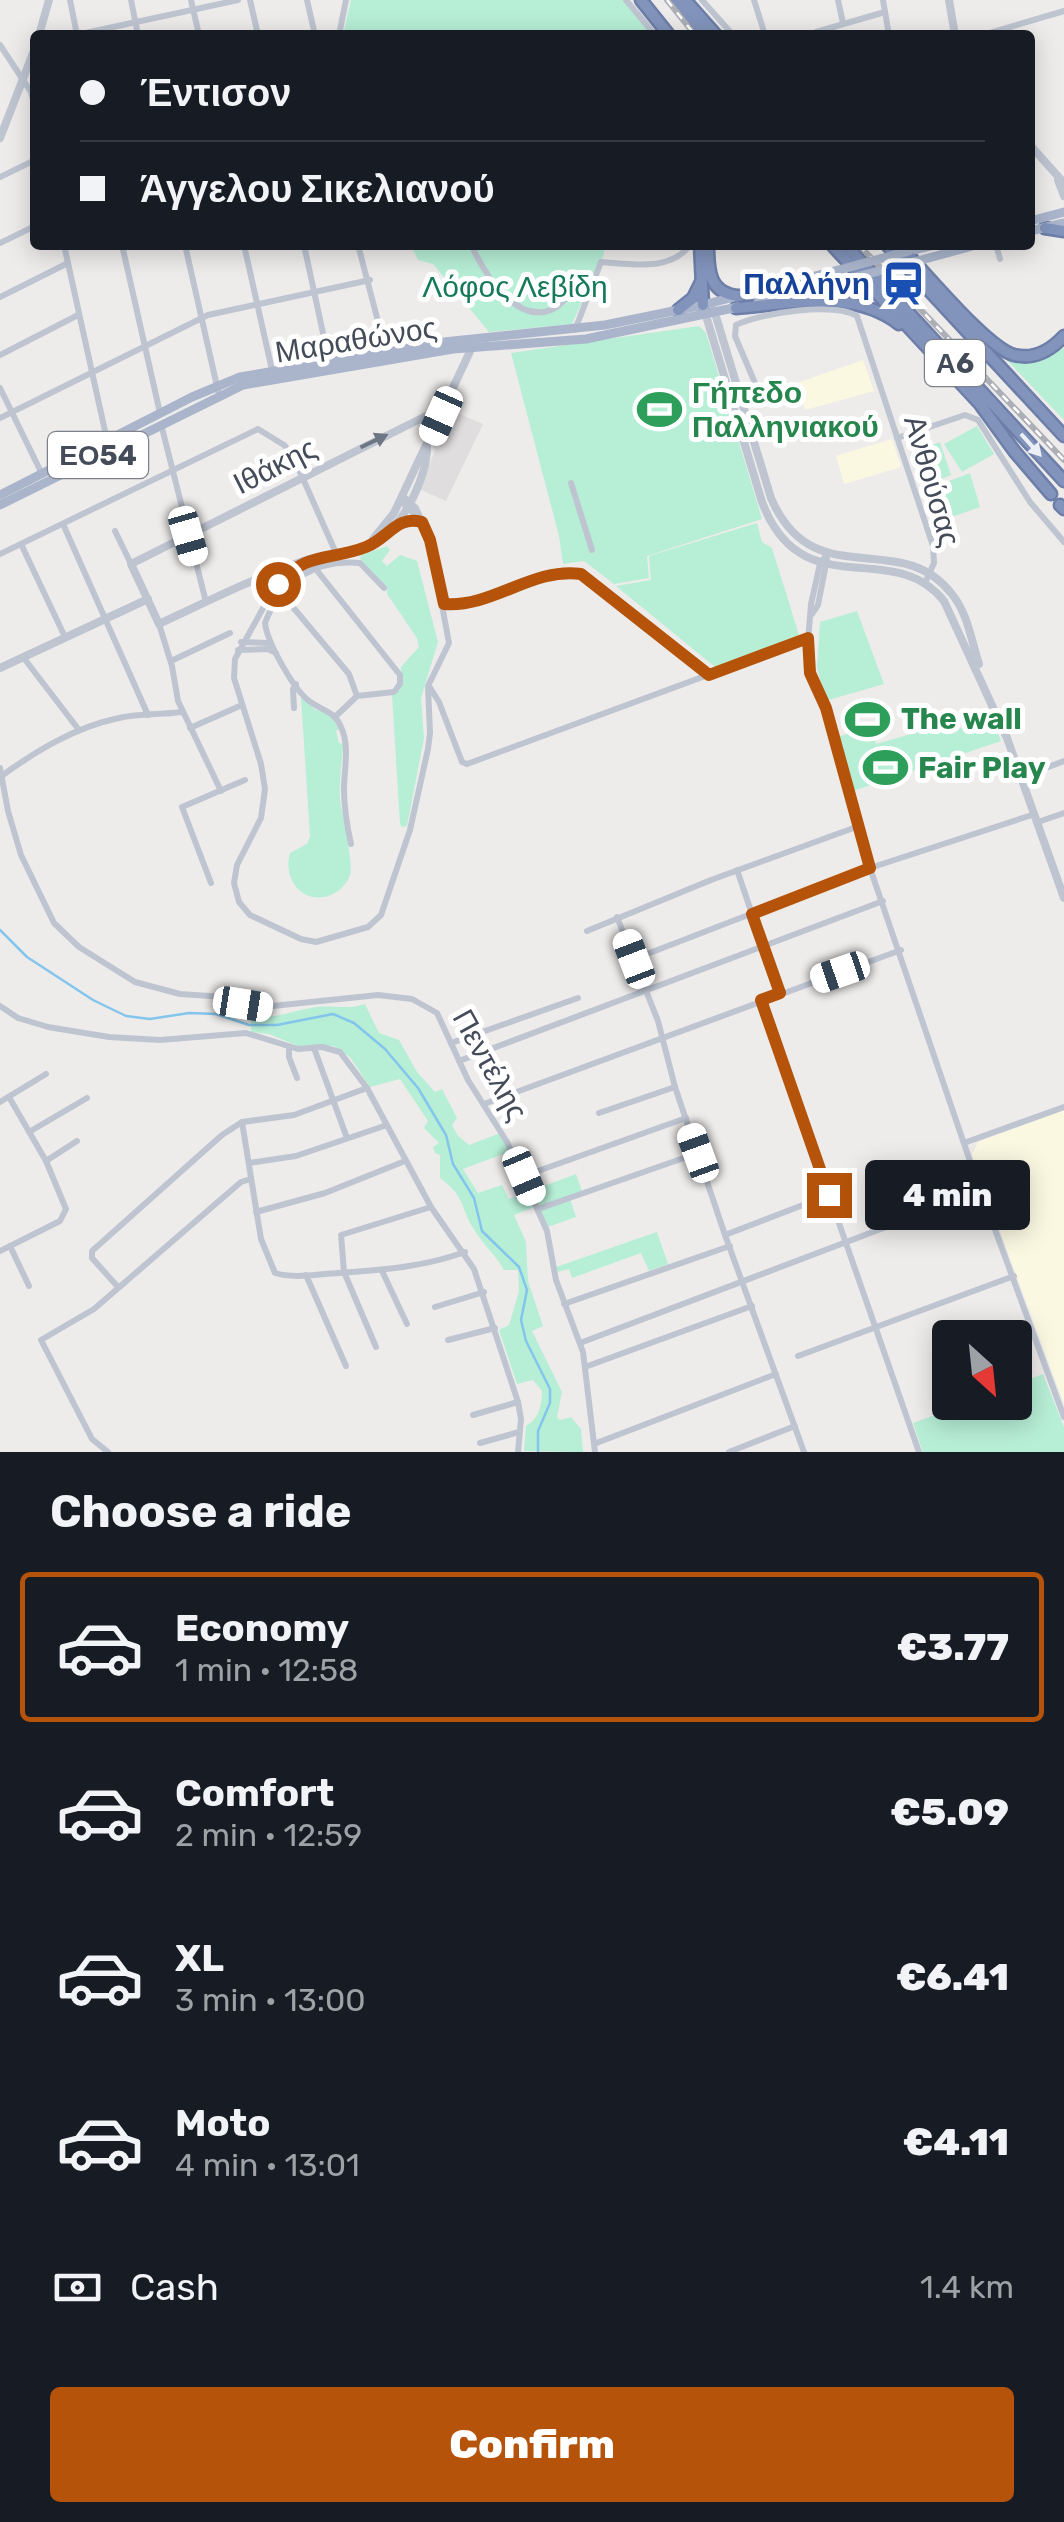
<!DOCTYPE html>
<html lang="en">
<head>
<meta charset="utf-8">
<style>
  :root { --surface:#171b24; --page:#242831; --text:#f1f3f6; --muted:#9ea1a6; --line:#363941; --accent:#b45309 }
  body { margin:0; font-family:Rubik,sans-serif; background:var(--page); color:var(--text); height:100vh; display:flex; flex-direction:column; font-size:38px; white-space:nowrap }
  * { box-sizing:border-box; margin:0 }
  p { font-size:32px; color:var(--muted) }
  .icon { flex:none; width:55px; height:55px; fill:none; stroke:currentColor; stroke-width:2; stroke-linecap:round; stroke-linejoin:round }
  .map { position:relative; height:1452px; overflow:hidden }
  .side { display:flex; flex-direction:column; background:var(--surface); flex:1 }
  .side>* { flex:none }
  .top-card { position:absolute; left:30px; top:30px; width:1005px; height:220px; border-radius:10px; box-shadow:0 5px 25px #0003; display:grid; align-content:center; height:220px; padding:0 50px; background:var(--surface) }
  .needle { width:65px; rotate:153deg }
  .controls { position:absolute; left:932px; top:1320px; display:grid; gap:20px }
  .controls a { display:grid; place-items:center; width:100px; height:100px; border-radius:10px; background:var(--surface); box-shadow:0 5px 25px #0003; font-size:50px }
  .end { position:absolute; width:45px; height:45px; margin:-22px; border:12px solid #b45309; background:#fff; box-shadow:0 0 0 5px #fff }
  .from { border-radius:50% }
  .bubble { position:absolute; height:70px; border-radius:10px; background:var(--surface); box-shadow:0 5px 25px #0003; font-size:32px; font-weight:800; line-height:70px; text-align:center }
  .car { position:absolute; width:30px; height:60px; margin:-30px -15px; border-radius:12px; box-shadow:0 0 8px 2px #0007; background:linear-gradient(#fff 24%,#345 0 40%,#fff 0 76%,#345 0 86%,#fff 0) }
  .top-card b { display:flex; align-items:center; gap:35px; height:95px; font-size:38px }
  .top-card b+b { border-top:2px solid var(--line) }
  .top-card i { width:25px; height:25px; background:var(--text) }
  ul { padding:0; list-style:none }
  li { display:flex; align-items:center; gap:30px; height:150px; margin:0 20px 15px; padding:0 30px; border:5px solid transparent; border-radius:10px }
  li div { flex:1 }
  li b { display:block; font-size:38px }
  li em { font-style:normal; font-weight:800 }
  li.on { border-color:var(--accent) }
  li>.icon { width:90px; height:90px; stroke-width:1.5 }
  h2 { padding:0 50px; font-size:45px; line-height:120px }
  .pay { display:flex; align-items:center; gap:25px; height:110px; padding:0 50px; font-size:38px }
  .pay p { margin-inline-start:auto }
  .action { display:flex; gap:20px; margin-top:auto; padding:20px 50px }
  .action a { flex:1; height:115px; border-radius:10px; background:var(--accent); color:#fff; font-size:40px; font-weight:800; line-height:115px; text-align:center }
  .map>svg:first-child { display:block }
</style>
</head>
<body>
<div class="map">
<svg width="1064" height="1452" viewBox="0 0 1064 1452">
  <rect width="100%" height="100%" fill="#eeeceb"/>
  <!-- commercial -->
  <g fill="#fbf8e2">
    <path d="M 863,360 L 874,391 L 805,410 L 797,383 Z"/>
    <path d="M 892,439 L 901,467 L 844,484 L 836,456 Z"/>
    <path d="M 1064,1110 L 1064,1404 L 972,1155 L 978,1142 Z"/>
  </g>
  <!-- education -->
  <path fill="#dfdddd" d="M 448,409 L 483,424 L 446,501 L 419,489 L 435,451 L 432,444 Z"/>
  <!-- green -->
  <g fill="#b7eed6">
    <path d="M 351,0 L 624,0 L 652,35 L 343,35 Z"/>
    <path d="M 411,245 L 604,245 L 604,254 L 572,324 L 489,332 L 433,264 L 418,260 Z"/>
    <path d="M 699,326 L 706,333 L 762,519 L 647,556 L 649,578 L 614,584 L 584,561 L 563,564 L 559,536 L 511,353 Z"/>
    <path d="M 1064,348 L 1064,420 L 1003,356 C 1030,365 1040,354 1064,348 Z"/>
    <path d="M 977,426 L 994,454 L 962,472 L 944,444 Z"/>
    <path d="M 940,442 L 951,475 L 922,487 L 910,454 Z"/>
    <path d="M 970,473 L 980,507 L 935,523 L 923,491 Z"/>
    <path d="M 757,523 L 762,542 L 772,548 L 799,635 L 715,667 L 616,586 L 651,580 L 649,556 Z"/>
    <path d="M 387,546 L 390,550 L 382,561 L 387,566 L 400,555 L 417,561 L 438,642 L 421,698 L 424,738 L 407,826 L 402,827 L 400,824 L 392,695 L 401,688 L 401,667 L 419,647 L 417,638 L 387,594 L 387,587 L 360,559 L 361,555 Z"/>
    <path d="M 857,611 L 884,684 L 825,701 L 817,667 L 820,622 Z"/>
    <path d="M 301,697 L 316,710 L 329,713 L 339,729 L 336,731 L 339,743 L 343,744 C 342,762 339,781 340,799 C 342,818 354,861 350,875 C 347,885 337,893 328,896 C 300,904 283,877 290,853 L 307,844 L 310,837 Z"/>
    <path d="M 992,718 L 1001,741 L 853,791 L 837,737 L 870,727 L 876,744 L 950,723 L 955,730 Z"/>
    <path d="M 365,1004 L 379,1033 L 399,1040 L 417,1072 L 435,1092 L 442,1089 L 457,1118 L 452,1125 L 458,1136 L 469,1145 L 503,1132 L 514,1150 L 463,1169 L 478,1193 L 502,1185 L 509,1199 L 576,1174 L 582,1191 L 569,1196 L 576,1217 L 548,1227 L 539,1205 L 514,1215 L 526,1242 L 528,1281 L 543,1326 L 532,1331 L 562,1392 L 557,1417 L 560,1420 L 571,1417 L 581,1429 L 583,1452 L 524,1451 L 526,1426 C 539,1419 542,1404 542,1391 L 533,1380 L 517,1384 L 499,1330 L 509,1325 L 519,1291 L 518,1270 L 504,1270 C 496,1255 484,1246 475,1231 C 460,1208 466,1197 440,1178 L 440,1155 L 435,1153 L 433,1147 L 439,1143 L 424,1128 L 428,1121 L 400,1079 L 370,1087 L 350,1057 L 334,1046 L 298,1046 L 269,1034 L 251,1032 L 251,1017 C 274,1019 293,1011 316,1007 C 334,1005 348,1010 365,1004 Z"/>
    <path d="M 657,1232 L 668,1264 L 649,1271 L 641,1253 L 572,1278 L 569,1269 L 557,1272 L 556,1267 Z"/>
    <path d="M 1043,1374 L 1064,1427 L 1064,1452 L 923,1452 L 913,1423 L 968,1403 L 1015,1402 L 1015,1385 Z"/>
  </g>
  <g fill="none" stroke-linecap="round" stroke-linejoin="round">
    <!-- stream -->
    <path stroke="#83c5ec" stroke-width="2.5" d="M 0,930 L 27,957 L 93,1000 L 126,1016 L 150,1019 L 189,1013 L 216,1014 L 249,1025 L 277,1025 L 333,1014 L 354,1023 L 385,1049 L 418,1088 L 446,1135 L 453,1164 L 474,1198 L 482,1231 L 519,1267 L 527,1290 L 521,1320 L 526,1341 L 550,1389 L 550,1403 L 538,1431 L 538,1452"/>
    <defs>
      <g id="motorway">
        <path d="M 641,0 L 669,35"/>
        <path d="M 677,0 L 706,35"/>
        <path d="M 685,0 L 716,35"/>
        <path d="M 1045,228 L 1064,231"/>
        <path d="M 700,245 L 703,305"/>
        <path d="M 708,245 C 708,270 709,294 739,296"/>
        <path d="M 832,245 L 980,404 L 1015,452 L 1051,494"/>
        <path d="M 846,245 L 1064,481"/>
        <path d="M 887,245 L 1064,436"/>
        <path d="M 899,245 C 923,270 986,347 1014,355 C 1034,360 1051,350 1064,336"/>
        <path d="M 736,308 C 789,304 853,288 899,324"/>
        <path d="M 678,310 L 693,298 L 701,282"/>
        <path d="M 1060,505 L 1064,509"/>
      </g>
    </defs>
    <!-- motorway casing -->
    <use href="#motorway" stroke="#6d7fa8" stroke-width="15"/>
    <!-- minor -->
    <g stroke="#bec5d1" stroke-width="6">
      <path d="M 70,0 L 77,35"/>
      <path d="M 131,0 L 138,35"/>
      <path d="M 191,0 L 199,35"/>
      <path d="M 250,0 L 258,35"/>
      <path d="M 307,0 L 315,35"/>
      <path d="M 626,0 L 655,35"/>
      <path d="M 702,0 L 733,35"/>
      <path d="M 754,0 L 765,35"/>
      <path d="M 838,0 L 843,23"/>
      <path d="M 883,0 L 889,35"/>
      <path d="M 76,35 L 238,0"/>
      <path d="M 339,35 L 346,0"/>
      <path d="M 817,35 L 816,32 L 885,12"/>
      <path d="M 983,35 L 1064,11"/>
      <path d="M 0,45 L 31,92 L 35,108"/>
      <path d="M 0,177 L 35,160"/>
      <path d="M 0,243 L 35,226"/>
      <path d="M 64,245 L 107,440"/>
      <path d="M 122,245 L 160,413"/>
      <path d="M 185,245 L 219,395"/>
      <path d="M 244,245 L 272,370"/>
      <path d="M 304,245 L 329,361"/>
      <path d="M 358,245 L 386,352"/>
      <path d="M 471,245 C 485,274 517,328 555,308 C 564,303 569,293 577,286 L 592,286"/>
      <path d="M 996,245 L 1000,259"/>
      <path d="M 0,297 L 68,263"/>
      <path d="M 575,330 L 601,262 C 631,264 670,272 690,245"/>
      <path d="M 0,355 L 78,315"/>
      <path d="M 0,388 L 42,474"/>
      <path d="M 740,397 L 751,390 L 755,383 L 735,336 L 736,325 C 760,313 833,302 857,316 L 933,546 L 934,563 L 925,583"/>
      <path d="M 0,418 L 208,315 L 370,280"/>
      <path d="M 161,424 L 206,602"/>
      <path d="M 897,438 L 965,415 L 978,420 L 1030,502 L 1064,542"/>
      <path d="M 571,483 L 592,550"/>
      <path d="M 400,500 L 421,521"/>
      <path d="M 63,524 L 148,715"/>
      <path d="M 115,531 L 131,564"/>
      <path d="M 21,544 L 65,637"/>
      <path d="M 0,554 L 258,429 L 284,445 L 292,454 L 336,553"/>
      <path d="M 827,554 L 820,564 L 811,604 L 807,654 L 810,673 L 825,708 L 870,868 L 972,1167 L 1064,1417"/>
      <path d="M 302,563 L 273,590 L 235,659 L 234,678 L 261,764 L 265,789 L 261,818 L 237,865 L 234,883 L 239,902 L 250,915 L 301,939 L 316,942 L 368,927 L 381,915 L 410,830 L 428,749 L 430,733 L 428,686 L 449,643 L 429,536 L 416,508 L 402,495"/>
      <path d="M 315,568 L 400,675 L 400,684 L 394,692 L 357,696 L 335,717"/>
      <path d="M 281,593 L 349,674 L 357,696"/>
      <path d="M 444,604 C 493,608 532,567 581,574 L 694,660 L 709,675"/>
      <path d="M 812,614 L 818,605 L 827,559"/>
      <path d="M 159,624 L 172,666 L 178,701 L 221,791"/>
      <path d="M 241,642 L 270,643"/>
      <path d="M 238,650 L 268,649 L 276,653"/>
      <path d="M 23,657 L 79,730"/>
      <path d="M 171,661 L 230,633"/>
      <path d="M 429,686 L 439,702 L 462,762 L 467,764 L 808,638"/>
      <path d="M 294,708 L 293,689 L 296,684"/>
      <path d="M 190,728 L 242,705"/>
      <path d="M 0,768 L 8,811 L 21,855 L 54,923 L 79,947 L 135,982 L 180,994 L 225,997 L 263,1007 L 378,995 L 412,999 L 437,1013 L 468,1080 L 507,1142 L 547,1231 L 556,1280 L 583,1352 L 595,1452"/>
      <path d="M 0,777 C 36,751 75,727 119,718 C 140,713 161,715 182,712"/>
      <path d="M 1022,777 L 1064,761"/>
      <path d="M 1038,822 L 1064,813"/>
      <path d="M 351,844 C 347,826 344,808 344,789 C 344,769 350,746 341,727 C 335,712 324,711 312,703 C 295,693 267,642 265,623 C 281,580 316,559 360,563 L 384,588"/>
      <path d="M 737,870 L 779,993"/>
      <path d="M 211,883 L 182,807 L 245,780"/>
      <path d="M 617,917 L 658,1021 L 675,1087 L 725,1235 L 804,1452"/>
      <path d="M 587,931 L 711,880 L 859,826"/>
      <path d="M 634,959 L 870,868 L 1035,814"/>
      <path d="M 761,1000 L 919,1452"/>
      <path d="M 0,1006 L 18,1018 L 48,1027 L 109,1037 L 160,1040 L 246,1033 L 298,1049 L 322,1047 L 340,1052 L 367,1088 L 431,1207 L 474,1269 L 518,1402 L 521,1419 L 518,1452"/>
      <path d="M 451,1043 L 578,998"/>
      <path d="M 289,1047 L 289,1057 L 297,1078"/>
      <path d="M 314,1048 L 347,1138"/>
      <path d="M 459,1061 L 883,901"/>
      <path d="M 0,1102 L 46,1074"/>
      <path d="M 484,1104 L 901,950"/>
      <path d="M 599,1113 L 675,1087"/>
      <path d="M 242,1122 L 261,1239 L 275,1273 C 294,1279 318,1274 339,1273 C 383,1270 423,1267 465,1252"/>
      <path d="M 29,1132 L 87,1098"/>
      <path d="M 964,1143 L 1064,1107"/>
      <path d="M 46,1161 L 77,1141"/>
      <path d="M 249,1163 L 296,1156 L 387,1125"/>
      <path d="M 524,1176 L 686,1118"/>
      <path d="M 538,1209 L 698,1153"/>
      <path d="M 256,1212 L 325,1193 L 405,1161"/>
      <path d="M 725,1235 L 829,1195"/>
      <path d="M 10,1246 L 29,1286"/>
      <path d="M 0,1251 L 60,1221 L 66,1209 L 46,1161 L 9,1097"/>
      <path d="M 382,1271 L 407,1324"/>
      <path d="M 306,1275 L 346,1366"/>
      <path d="M 118,1287 L 92,1258 L 92,1251 L 222,1135 L 242,1122 L 294,1115 L 367,1088"/>
      <path d="M 564,1304 L 730,1246"/>
      <path d="M 435,1307 L 484,1292"/>
      <path d="M 448,1340 L 495,1328"/>
      <path d="M 580,1343 L 981,1191"/>
      <path d="M 376,1347 L 344,1272 L 341,1235 L 431,1207"/>
      <path d="M 798,1356 L 1014,1276"/>
      <path d="M 585,1367 L 752,1306"/>
      <path d="M 473,1415 L 518,1402"/>
      <path d="M 480,1443 L 519,1432"/>
      <path d="M 594,1444 L 776,1374"/>
      <path d="M 108,1452 L 92,1439 L 41,1340 L 94,1309 L 241,1182 L 251,1179"/>
      <path d="M 729,1452 L 795,1426"/>
    </g>
    <!-- tertiary -->
    <g stroke="#bec5d1" stroke-width="8">
      <path d="M 949,0 L 955,35"/>
      <path d="M 39,35 L 49,0"/>
      <path d="M 0,138 L 35,48"/>
      <path d="M 1030,145 L 1064,183"/>
      <path d="M 1058,180 L 1064,196"/>
      <path d="M 704,309 L 762,502 C 802,608 892,536 944,601 L 1007,738 L 1064,898"/>
      <path d="M 714,310 L 771,498 C 813,596 899,527 951,593 C 968,613 971,640 979,664"/>
      <path d="M 427,447 C 427,475 407,518 384,536 C 361,555 329,552 303,561 C 254,578 206,602 159,624 L 131,564 L 426,416 L 441,416"/>
      <path d="M 397,523 L 408,519 L 422,522"/>
      <path d="M 373,539 L 394,513 L 474,343"/>
      <path d="M 0,668 L 148,599"/>
    </g>
    <!-- primary -->
    <g stroke="#aab5cc" stroke-width="9">
      <path d="M 1030,221 L 1064,212"/>
      <path d="M 1030,231 L 1064,223"/>
      <path d="M 909,251 L 934,245"/>
      <path d="M 925,259 L 976,245"/>
      <path d="M 758,302 L 852,278"/>
      <path d="M 0,495 L 192,397 L 240,377 L 444,342 L 605,325 L 703,305 L 846,268"/>
      <path d="M 0,505 L 243,385 L 453,349 L 586,339 L 738,307"/>
    </g>
    <!-- motorway -->
    <use href="#motorway" stroke="#8294bc" stroke-width="10"/>
    <defs>
      <g id="rail">
        <path d="M 667,0 L 695,35"/>
        <path d="M 859,245 L 1064,460"/>
      </g>
    </defs>
    <!-- rail casing -->
    <use href="#rail" stroke="#adafb6" stroke-width="6"/>
    <!-- rail -->
    <use href="#rail" stroke="#fff" stroke-width="2.5" stroke-dasharray="8" stroke-linecap="butt"/>
    <!-- primary-bridge -->
    <g stroke="#aab5cc" stroke-width="9">
      <path d="M 846,268 L 909,251"/>
      <path d="M 852,278 L 925,259"/>
    </g>
  </g>
  <!-- one-way arrows -->
  <defs><path id="oneway-solid" d="M-6-.8H1V-3.2L6.5 0L1 3.2V.8H-6Z" transform="scale(2.5)"/></defs>
  <use fill="#6f7683" href="#oneway-solid" transform="translate(374 441) rotate(-26)"/>
  <use fill="#eceff5" href="#oneway-solid" transform="translate(1031 445) rotate(48)"/>
  <g fill="none" stroke-linecap="round" stroke-linejoin="round">
    <!-- route -->
    <path stroke="#b45309" stroke-width="12" d="M 278,584 C 307,551 330,561 366,547 C 389,538 396,515 422,522 L 430,540 L 444,604 C 493,608 532,567 581,574 L 709,675 L 808,638 L 810,673 L 826,708 L 870,868 L 752,914 L 780,993 L 761,1000 L 829,1195"/>
  </g>
  <!-- icons -->
  <defs>
    <symbol id="station-bare" viewBox="-9 -9 18 18"><path d="M-3-6H3Q5-6 5-4V2Q5 4 3 4L4.5 6H3L1.5 4h-3L-3 6H-4.5L-3 4Q-5 4-5 2V-4Q-5-6-3-6ZM-3.5-4v3h7v-3ZM-3.5 1v1.5H-2V1ZM2 1v1.5H3.5V1Z" fill="#1a4fb4" stroke="#fff" stroke-width="2.5" paint-order="stroke"/></symbol>
    <symbol id="stadium-bare" viewBox="-9 -9 18 18"><path d="M0-5a6.5 5 0 1 0 0 10a6.5 5 0 1 0 0-10ZM-3.5-1.8h7v3.6h-7Z" fill="#2e9e5b" stroke="#fff" stroke-width="2.5" paint-order="stroke"/></symbol>
  </defs>
  <g fill-rule="evenodd">
    <use href="#station-bare" x="872" y="252" width="63" height="63"/>
    <use href="#stadium-bare" x="628" y="378" width="63" height="63"/>
    <use href="#stadium-bare" x="836" y="688" width="63" height="63"/>
    <use href="#stadium-bare" x="854" y="736" width="63" height="63"/>
  </g>
  <g text-anchor="middle" dominant-baseline="central" stroke-width="10" stroke-linejoin="round" paint-order="stroke">
    <!-- shield labels -->
    <g fill="#fff" stroke="#7c818b" stroke-width="2.5">
      <rect x="925" y="340" width="60" height="46" rx="8"/>
      <rect x="48" y="432" width="100" height="46" rx="8"/>
    </g>
    <g font-size="28" font-weight="bold" fill="#444b59">
      <text x="955" y="363">Α6</text>
      <text x="98" y="455">ΕΟ54</text>
    </g>
    <!-- transit labels -->
    <g font-size="30" font-weight="bold" fill="#164399" stroke="#fff" text-anchor="end">
      <text x="870" y="284">Παλλήνη</text>
    </g>
    <!-- park labels -->
    <g font-size="30" fill="#157a58" stroke="#fff">
      <text x="515" y="287">Λόφος Λεβίδη</text>
    </g>
    <!-- street labels -->
    <g font-size="30" fill="#444b59" stroke="#fff">
      <text transform="translate(356 340) rotate(-9)">Μαραθώνος</text>
      <text transform="translate(275 466) rotate(-27)">Ιθάκης</text>
      <text transform="translate(932 481) rotate(74)">Ανθούσας</text>
      <text transform="translate(490 1065) rotate(61)">Πεντέλης</text>
    </g>
    <!-- leisure labels -->
    <g font-size="30" font-weight="bold" fill="#27864d" stroke="#fff" text-anchor="start">
      <text x="692" y="393">Γήπεδο<tspan x="692" dy="34">Παλληνιακού</tspan></text>
      <text x="901" y="719">The wall</text>
      <text x="918" y="768">Fair Play</text>
    </g>
  </g>
</svg>
<div class="controls">
<a><svg class="needle" viewBox="-14 -14 28 28"><path d="M0-13l5 13h-10z" fill="#e53935"/><path d="M0 13l5-13h-10z" fill="#9ea1a6"/></svg></a>
</div>
<i class="end from" style="left:278px;top:584px"></i>
<i class="end" style="left:829px;top:1195px"></i>
<div class="bubble" style="left:865px;top:1160px;width:165px">4 min</div>
<i class="car" style="left:441px;top:416px;rotate:204deg"></i>
<i class="car" style="left:188px;top:536px;rotate:164deg"></i>
<i class="car" style="left:634px;top:959px;rotate:339deg"></i>
<i class="car" style="left:840px;top:972px;rotate:251deg"></i>
<i class="car" style="left:243px;top:1004px;rotate:99deg"></i>
<i class="car" style="left:698px;top:1153px;rotate:340deg"></i>
<i class="car" style="left:524px;top:1176px;rotate:157deg"></i>
<div class="top-card">
<b><i class="from"></i>Έντισον</b>
<b><i></i>Άγγελου Σικελιανού</b>
</div>
</div>
<section class="side">
<h2>Choose a ride</h2>
<ul>
<li class="on"><svg class="icon" aria-label="car" viewBox="0 0 24 24"><path d="M5 17H2v-5l4-1 3-4h7l3 4 3 1v5h-3M9 17h6M6 11h13"/><circle cx="7" cy="17" r="2"/><circle cx="17" cy="17" r="2"/></svg><div><b>Economy</b><p>1 min · 12:58</p></div><em>€3.77</em></li>
<li><svg class="icon" aria-label="car" viewBox="0 0 24 24"><path d="M5 17H2v-5l4-1 3-4h7l3 4 3 1v5h-3M9 17h6M6 11h13"/><circle cx="7" cy="17" r="2"/><circle cx="17" cy="17" r="2"/></svg><div><b>Comfort</b><p>2 min · 12:59</p></div><em>€5.09</em></li>
<li><svg class="icon" aria-label="car" viewBox="0 0 24 24"><path d="M5 17H2v-5l4-1 3-4h7l3 4 3 1v5h-3M9 17h6M6 11h13"/><circle cx="7" cy="17" r="2"/><circle cx="17" cy="17" r="2"/></svg><div><b>XL</b><p>3 min · 13:00</p></div><em>€6.41</em></li>
<li><svg class="icon" aria-label="car" viewBox="0 0 24 24"><path d="M5 17H2v-5l4-1 3-4h7l3 4 3 1v5h-3M9 17h6M6 11h13"/><circle cx="7" cy="17" r="2"/><circle cx="17" cy="17" r="2"/></svg><div><b>Moto</b><p>4 min · 13:01</p></div><em>€4.11</em></li>
</ul>
<div class="pay"><svg class="icon" aria-label="cash" viewBox="0 0 24 24"><path d="M3 7h18v10H3z"/><circle cx="12" cy="12" r="2"/></svg>Cash<p>1.4 km</p></div>
<div class="action"><a>Confirm</a></div>
</section>
</body>
</html>
